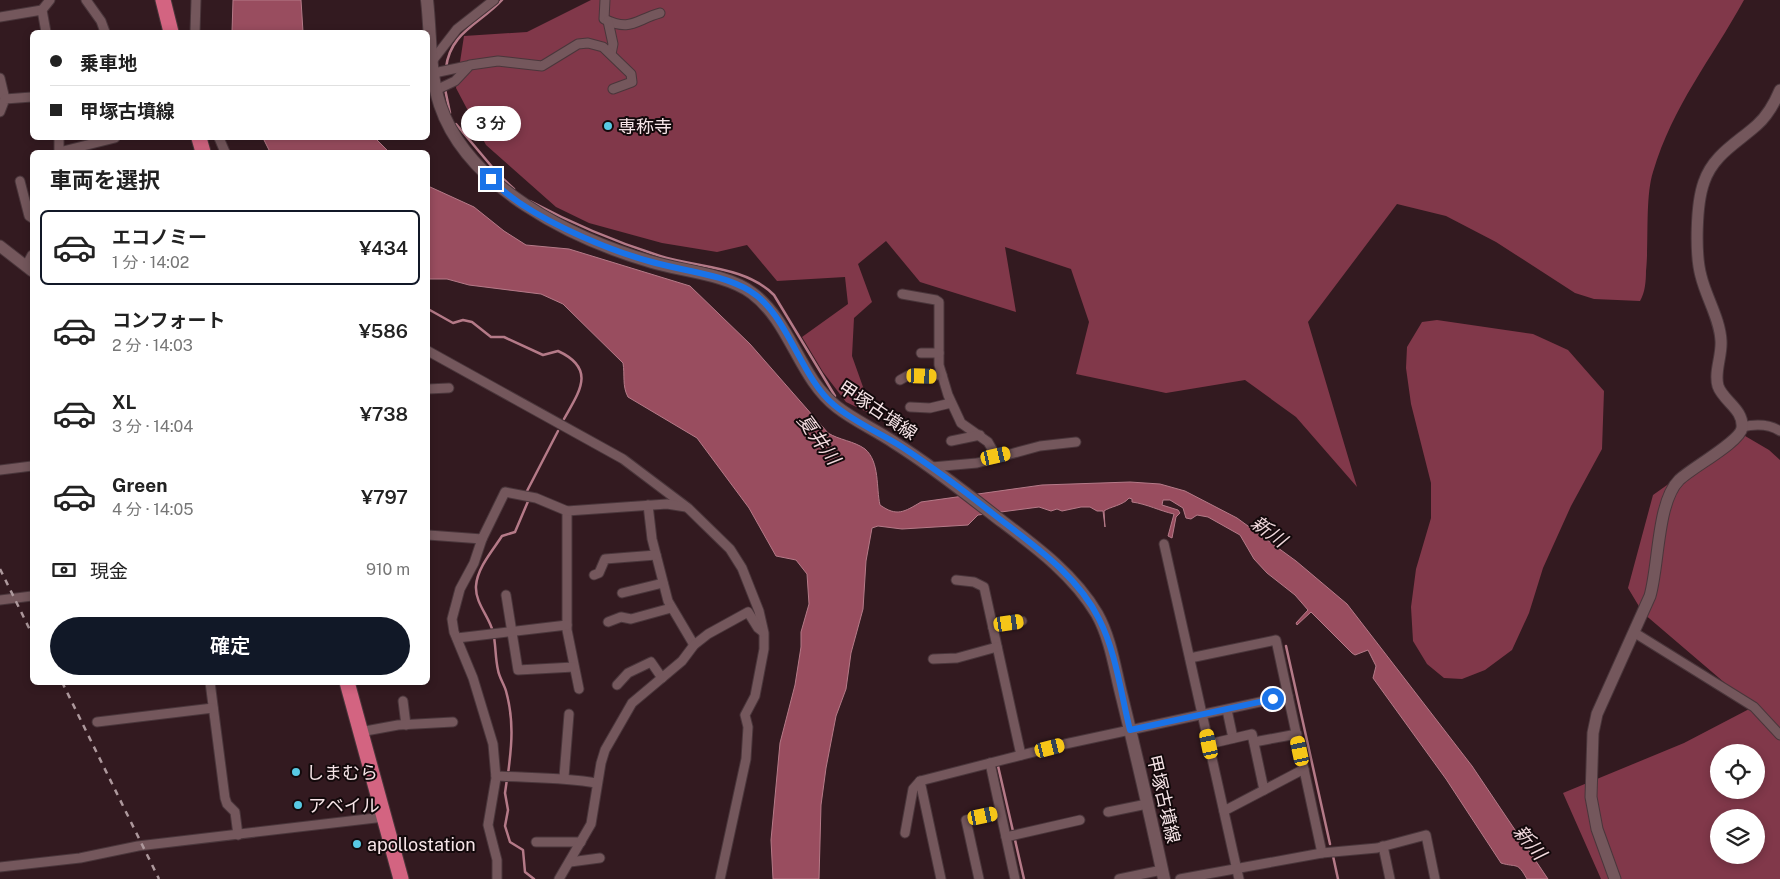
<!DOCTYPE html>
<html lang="ja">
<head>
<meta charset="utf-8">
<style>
  :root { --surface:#fff; --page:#f6f6f6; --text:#222; --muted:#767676; --line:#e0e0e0; --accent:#111827 }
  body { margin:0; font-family:"Public Sans","Noto Sans JP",sans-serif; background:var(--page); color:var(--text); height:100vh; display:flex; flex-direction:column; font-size:19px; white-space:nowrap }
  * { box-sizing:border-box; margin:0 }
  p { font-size:16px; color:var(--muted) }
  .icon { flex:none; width:28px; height:28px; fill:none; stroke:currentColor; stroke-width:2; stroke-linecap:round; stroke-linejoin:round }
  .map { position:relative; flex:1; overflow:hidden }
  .drawer { position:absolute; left:30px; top:150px; width:400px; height:535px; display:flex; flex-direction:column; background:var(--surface); border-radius:8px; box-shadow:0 2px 8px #0003 }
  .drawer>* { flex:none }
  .guide { position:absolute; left:30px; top:30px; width:400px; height:110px; border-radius:8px; box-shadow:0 2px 8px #0003; display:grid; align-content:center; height:110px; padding:0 20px; background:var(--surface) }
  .fabs { position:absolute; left:1710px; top:744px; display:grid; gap:10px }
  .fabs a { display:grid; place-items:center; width:55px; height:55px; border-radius:50%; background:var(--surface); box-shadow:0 2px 8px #0003; font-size:25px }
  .end { position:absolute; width:22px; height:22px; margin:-11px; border:6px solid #1a73e8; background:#fff; box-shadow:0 0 0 2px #fff }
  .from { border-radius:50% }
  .bubble { position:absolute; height:35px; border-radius:18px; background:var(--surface); box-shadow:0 2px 8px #0003; font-size:16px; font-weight:600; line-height:35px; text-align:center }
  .car { position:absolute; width:15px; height:30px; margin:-15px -8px; border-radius:6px; box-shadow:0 0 4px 1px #0007; background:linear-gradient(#f5c518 24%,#345 0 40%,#f5c518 0 76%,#345 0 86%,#f5c518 0) }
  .guide b { display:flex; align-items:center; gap:18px; height:48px; font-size:19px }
  .guide b+b { border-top:1px solid var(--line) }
  .guide i { width:12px; height:12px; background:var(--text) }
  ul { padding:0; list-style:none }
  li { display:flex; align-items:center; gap:15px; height:75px; margin:0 10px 8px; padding:0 10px; border:2px solid transparent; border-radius:8px }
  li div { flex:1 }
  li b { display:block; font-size:19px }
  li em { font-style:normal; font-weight:600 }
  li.selected { border-color:var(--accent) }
  li>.icon { width:45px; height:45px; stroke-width:1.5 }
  h2 { padding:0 20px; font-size:22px; line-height:60px }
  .pay { display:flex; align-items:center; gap:12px; height:55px; padding:0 20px; font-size:19px }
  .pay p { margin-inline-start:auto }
  .cta { display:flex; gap:10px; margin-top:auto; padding:10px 20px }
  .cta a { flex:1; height:58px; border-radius:30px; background:var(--accent); color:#fff; font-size:20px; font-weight:600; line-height:58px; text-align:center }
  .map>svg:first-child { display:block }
</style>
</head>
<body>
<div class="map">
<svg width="1780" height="879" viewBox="0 0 1780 879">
  <rect width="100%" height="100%" fill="#331a20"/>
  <!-- forest -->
  <g fill="#81384a" fill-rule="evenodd">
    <path d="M 591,0 L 1744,0 C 1711,60 1673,105 1653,172 C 1645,197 1649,243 1646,271 C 1646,281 1645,293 1640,301 L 1594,299 L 1575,293 L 1496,242 L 1446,216 L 1397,204 L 1308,322 L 1357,487 L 1296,417 L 1245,380 L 1166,393 L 1076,374 L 1089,322 L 1071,269 L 1005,247 L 1016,312 L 920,282 L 886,241 L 858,264 L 872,302 L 854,318 L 852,356 L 873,415 L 846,402 L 823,372 L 802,337 L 848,304 L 845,277 L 777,281 L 747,245 L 717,252 L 662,243 L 589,223 L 556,207 L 486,145 L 456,88 L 464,36 L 527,32 Z"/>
    <path d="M 1437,320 L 1533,334 L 1568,350 L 1604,391 L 1602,449 L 1571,506 L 1543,568 L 1529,613 L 1512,650 L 1485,670 L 1462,679 L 1444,678 L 1427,664 L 1413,641 L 1411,607 L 1416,569 L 1431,518 L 1431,483 L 1411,404 L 1406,368 L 1407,347 L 1422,322 Z"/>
    <path d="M 1740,433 L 1769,450 L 1780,460 L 1780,879 L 1601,879 L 1563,793 L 1684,743 L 1753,707 L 1643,613 L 1628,588 L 1653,495 ZM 1719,752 L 1756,752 L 1756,790 L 1719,790 ZM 1719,818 L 1756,818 L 1756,855 L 1719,855 Z"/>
  </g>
  <!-- water -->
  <g fill="#994d5f" stroke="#b57a88">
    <path d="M 233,0 L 301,0 L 303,32 L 232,32 Z"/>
    <path d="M 263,138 L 375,138 L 389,152 L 270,152 Z"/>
    <path d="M 428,186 L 474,207 L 504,231 L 526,245 L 569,249 L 690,286 L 750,344 L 828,433 C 839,440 854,441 865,449 C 880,462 876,488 880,505 C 897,517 904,512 921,502 L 1042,485 L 1130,482 L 1160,484 L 1185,491 L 1237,518 L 1296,561 L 1347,604 L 1472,766 L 1548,879 L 1527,879 C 1517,861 1517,868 1501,863 L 1446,779 L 1373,678 L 1376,666 L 1368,650 L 1355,655 L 1352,653 L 1311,612 L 1297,625 L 1296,623 L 1308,610 L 1295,595 L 1267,573 L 1254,559 L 1240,535 L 1208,517 L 1197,515 L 1191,519 L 1186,518 L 1183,508 L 1170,500 L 1163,500 L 1162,505 L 1178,510 L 1180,513 L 1176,517 L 1172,538 L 1168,536 L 1174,514 C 1160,511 1147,504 1132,502 L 1132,499 L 1129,498 C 1124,505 1109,507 1104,511 L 1105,527 L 1103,511 L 1097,511 L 1090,507 L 1081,507 L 1062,511 L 1057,509 L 1051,511 L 1039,507 L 978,515 L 968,525 L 902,529 L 878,526 L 872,528 L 866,561 L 863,609 L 851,653 L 846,689 L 836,716 L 826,768 L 821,805 L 819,879 L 773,879 L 771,840 L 780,743 L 795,685 L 801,647 L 801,632 L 809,604 L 807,574 L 796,560 L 776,556 L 749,508 L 697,438 L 628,397 C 622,386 625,375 623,363 L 563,304 L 541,294 L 469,285 L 447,279 L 428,279 Z"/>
  </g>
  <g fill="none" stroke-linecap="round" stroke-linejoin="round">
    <!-- stream -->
    <g stroke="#b57a88" stroke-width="2.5">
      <path d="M 446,68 C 450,32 480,24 502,0"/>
      <path d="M 445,89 L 450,113"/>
      <path d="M 456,124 L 498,174 L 514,189"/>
      <path d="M 530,201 C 571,223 616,242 660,256 C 698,268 745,266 774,295 L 835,396"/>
      <path d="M 428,309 L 453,323 L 463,320 L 472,322 L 491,337 L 504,337 L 543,355 L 558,351 C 597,369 579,392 564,419"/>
      <path d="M 1286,646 L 1330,844"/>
      <path d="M 998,766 L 1024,879"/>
      <path d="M 508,774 C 512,744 514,720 506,691 C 504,684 499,677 498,670 C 495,657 496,644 493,632 C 489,616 475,603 476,586 C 477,568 493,550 502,536 L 515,532 L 529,499 L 527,491 L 558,431"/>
      <path d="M 507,779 L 505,793 L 508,810 L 505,826 L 510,842 L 523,850 L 525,872 L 534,879"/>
      <path d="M 1333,856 L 1338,879"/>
    </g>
    <defs>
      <g id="minor">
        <path d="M 86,0 L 101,21 L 105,32"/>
        <path d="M 605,0 L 604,19 C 631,32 635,20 660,13"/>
        <path d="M 0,17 L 42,10"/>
        <path d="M 608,21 L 613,44 L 611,54"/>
        <path d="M 46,32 L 42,10 L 50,0"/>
        <path d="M 195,32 L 196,0"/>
        <path d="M 433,60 L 457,29 L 494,0"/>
        <path d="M 434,73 L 467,66"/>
        <path d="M 0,78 L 5,99"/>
        <path d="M 436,90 L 455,81 L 470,65 L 498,61 L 542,66 L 578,44 L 588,43 L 603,47 L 631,74 L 632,82 L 613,89"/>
        <path d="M 0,112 L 5,99 L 32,97"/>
        <path d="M 219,138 L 225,152"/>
        <path d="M 59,152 L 115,138"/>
        <path d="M 59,152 L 59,138"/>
        <path d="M 20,181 L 29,216 L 32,218"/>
        <path d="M 26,266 L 32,255"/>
        <path d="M 902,294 L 936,300 L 939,302 L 939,365 L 948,395 L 961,423 L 988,442 L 996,456"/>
        <path d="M 428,351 L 623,459 L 688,508 L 730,549 L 742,568 L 759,611 L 764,633 L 764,649 L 755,696 L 745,715 L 748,727 L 746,759 L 720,879"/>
        <path d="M 921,353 L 939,353"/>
        <path d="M 900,380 L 909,375 L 942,375"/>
        <path d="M 428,389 L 449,388"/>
        <path d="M 910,407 L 930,408 L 951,403"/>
        <path d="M 1742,427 C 1755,424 1769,424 1780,431"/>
        <path d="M 951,441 L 980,435"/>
        <path d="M 932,467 L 977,463 L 1040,446 L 1076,442"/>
        <path d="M 0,470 L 32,466"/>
        <path d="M 648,505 L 652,539 L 668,601 L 694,645"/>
        <path d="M 567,511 L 567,630 L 579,689"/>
        <path d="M 428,535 L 482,539 L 505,492 L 536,498 L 567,511 L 667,504 L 686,507"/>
        <path d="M 482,539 L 474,563 L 460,589 L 452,619 L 454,632 L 473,678 L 493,744 L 496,778 L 488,825 L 497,860 L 497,879"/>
        <path d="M 1164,544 L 1239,879"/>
        <path d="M 594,575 L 599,573 L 605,559 L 656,555"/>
        <path d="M 956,580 L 974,582 L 984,587 L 1021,755"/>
        <path d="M 622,593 L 663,583"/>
        <path d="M 506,595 L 518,670 L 574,667"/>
        <path d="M 0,600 L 32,596"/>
        <path d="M 608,622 L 621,617 L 631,619 L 671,608"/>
        <path d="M 993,628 L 1022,621"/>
        <path d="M 1635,633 L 1754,707 L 1780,735"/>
        <path d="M 457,638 L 567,625"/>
        <path d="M 1190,658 L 1276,640 L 1322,853"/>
        <path d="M 933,659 L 957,658 L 997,647"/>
        <path d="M 210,682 L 225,798 L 227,804 L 235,812 L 238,835"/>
        <path d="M 617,685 L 628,673 L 651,662 L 662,678"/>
        <path d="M 403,701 L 406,725"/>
        <path d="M 1227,710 L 1233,738"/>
        <path d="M 97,722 L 213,708"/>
        <path d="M 360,732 L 398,725 L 453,722"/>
        <path d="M 1254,742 L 1297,734"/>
        <path d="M 1209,744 L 1252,734 L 1264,790"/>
        <path d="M 990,763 L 1015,879"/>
        <path d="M 496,776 C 530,778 563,777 596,783"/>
        <path d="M 564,777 L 569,714"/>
        <path d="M 1224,811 L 1304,769"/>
        <path d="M 1108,812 L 1147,804"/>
        <path d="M 905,833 L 913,789 L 920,781"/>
        <path d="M 1006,837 L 1080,820"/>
        <path d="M 536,842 L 581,842"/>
        <path d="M 1383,846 L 1390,879"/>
        <path d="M 570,862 L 600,858"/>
        <path d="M 0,867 L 80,858 L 138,846 L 384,817"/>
        <path d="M 559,879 L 591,824 L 601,763 L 605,750 L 632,703 L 682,661 L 694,645 L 708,634 L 748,612 L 758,628 L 763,632"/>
        <path d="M 941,879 L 920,781 L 1065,744 L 1288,696"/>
        <path d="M 979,879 L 966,820 L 1000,812"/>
        <path d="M 1119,879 L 1162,870"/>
        <path d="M 1180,879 L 1322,853 L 1377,848 L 1426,835 L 1435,879"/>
      </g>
      <g id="tertiary">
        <path d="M 0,246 L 32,271"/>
        <path d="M 1615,879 L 1597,829 L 1591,797 L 1593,733 L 1597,714 L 1650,596 C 1659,565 1657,502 1679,480 C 1691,468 1740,442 1742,428 C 1744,409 1723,401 1718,386 C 1714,372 1722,356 1721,341 C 1720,319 1706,297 1701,276 C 1695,254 1696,204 1704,182 C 1713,155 1737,143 1757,125 C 1767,116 1775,102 1780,90"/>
      </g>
      <path id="secondary" d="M 427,0 C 431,34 429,73 440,105 C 468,188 573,239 652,262 C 681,271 727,274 752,293 C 791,322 799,378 837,407 C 855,421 876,430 895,443 C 930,465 962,490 995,516 C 1032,544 1073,573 1097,614 C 1111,639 1115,670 1122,697 C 1137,758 1151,818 1164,879"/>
      <g id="trunk">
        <path d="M 163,0 L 171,32"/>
        <path d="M 199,138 L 203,152"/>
        <path d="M 347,682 L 401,879"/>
      </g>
    </defs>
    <!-- minor casing -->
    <use href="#minor" stroke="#4a363b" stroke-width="11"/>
    <!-- tertiary casing -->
    <use href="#tertiary" stroke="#4a363b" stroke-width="13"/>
    <!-- secondary casing -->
    <use href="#secondary" stroke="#4a363b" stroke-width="14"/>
    <!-- trunk casing -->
    <use href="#trunk" stroke="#4a363b" stroke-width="17"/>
    <!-- minor -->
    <use href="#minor" stroke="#74575c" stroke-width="9"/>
    <!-- tertiary -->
    <use href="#tertiary" stroke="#74575c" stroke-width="11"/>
    <!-- secondary -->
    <use href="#secondary" stroke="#74575c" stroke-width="12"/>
    <!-- trunk -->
    <use href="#trunk" stroke="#d36481" stroke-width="15"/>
    <!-- rail -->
    <g stroke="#ad989c" stroke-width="2.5" stroke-dasharray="6 6" stroke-linecap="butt">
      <path d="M 0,569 L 32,634"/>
      <path d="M 62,682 L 159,879"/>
    </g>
  </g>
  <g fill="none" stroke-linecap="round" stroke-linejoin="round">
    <!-- route -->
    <path stroke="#1a73e8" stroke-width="6" d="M 491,179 C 524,215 604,249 652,262 C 683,271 722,274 750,291 C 788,314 800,377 834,405 C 854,422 880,433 902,447 C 934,468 963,490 992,513 C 1030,543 1077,574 1099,619 C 1116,652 1121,694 1130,730 L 1273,699"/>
  </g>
  <!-- markers -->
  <g fill="#58c9e4" stroke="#13090b" stroke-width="2">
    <circle cx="608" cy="126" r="5"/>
    <circle cx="296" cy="772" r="5"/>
    <circle cx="298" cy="805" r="5"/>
    <circle cx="357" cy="844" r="5"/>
  </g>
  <g text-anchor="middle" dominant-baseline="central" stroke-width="4" stroke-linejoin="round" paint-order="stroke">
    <!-- poi labels -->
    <g font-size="18" fill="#f6e4e7" stroke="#13090b" text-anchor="start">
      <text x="618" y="126">専称寺</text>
      <text x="306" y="772">しまむら</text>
      <text x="308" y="805">アベイル</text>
      <text x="367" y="844">apollostation</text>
    </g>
    <!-- street labels -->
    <g font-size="18" fill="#f6e4e7" stroke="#13090b">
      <text transform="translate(878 410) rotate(34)">甲塚古墳線</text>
      <text transform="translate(1164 799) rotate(77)">甲塚古墳線</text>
    </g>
    <!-- water labels -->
    <g font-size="19" font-style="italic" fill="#f1d9dd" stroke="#13090b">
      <text transform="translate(819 439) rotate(54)">夏井川</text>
      <text transform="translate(1269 531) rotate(36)">新川</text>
      <text transform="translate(1530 842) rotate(50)">新川</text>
    </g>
  </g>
</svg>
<div class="fabs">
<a><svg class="icon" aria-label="locate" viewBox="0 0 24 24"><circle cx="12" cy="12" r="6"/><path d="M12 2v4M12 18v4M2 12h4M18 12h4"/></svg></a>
<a><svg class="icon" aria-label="layers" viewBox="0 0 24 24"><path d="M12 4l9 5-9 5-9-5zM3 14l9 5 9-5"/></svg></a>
</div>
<i class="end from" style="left:1273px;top:699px"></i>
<i class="end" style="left:491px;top:179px"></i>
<div class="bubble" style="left:461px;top:106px;width:60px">3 分</div>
<i class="car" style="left:922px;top:376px;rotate:92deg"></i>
<i class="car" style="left:996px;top:456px;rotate:77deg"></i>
<i class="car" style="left:1009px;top:623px;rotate:82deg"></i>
<i class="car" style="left:1209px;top:744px;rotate:348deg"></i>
<i class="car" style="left:1050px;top:748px;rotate:76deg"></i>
<i class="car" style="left:1300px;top:751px;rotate:348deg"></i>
<i class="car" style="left:983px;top:816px;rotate:78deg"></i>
<div class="guide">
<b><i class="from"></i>乗車地</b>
<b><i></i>甲塚古墳線</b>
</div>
<section class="drawer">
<h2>車両を選択</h2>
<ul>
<li class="selected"><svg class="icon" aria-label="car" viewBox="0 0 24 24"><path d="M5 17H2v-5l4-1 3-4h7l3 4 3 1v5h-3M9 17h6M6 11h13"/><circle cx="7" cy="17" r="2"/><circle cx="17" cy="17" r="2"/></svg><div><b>エコノミー</b><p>1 分 · 14:02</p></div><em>¥434</em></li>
<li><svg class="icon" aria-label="car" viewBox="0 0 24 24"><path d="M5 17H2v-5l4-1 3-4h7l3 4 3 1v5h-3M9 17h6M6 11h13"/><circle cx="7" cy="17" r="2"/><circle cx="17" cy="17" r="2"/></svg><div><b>コンフォート</b><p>2 分 · 14:03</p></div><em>¥586</em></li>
<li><svg class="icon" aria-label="car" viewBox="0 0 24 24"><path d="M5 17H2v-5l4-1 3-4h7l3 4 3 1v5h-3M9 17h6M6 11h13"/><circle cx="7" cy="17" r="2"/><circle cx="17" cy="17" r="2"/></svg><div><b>XL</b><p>3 分 · 14:04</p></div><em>¥738</em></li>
<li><svg class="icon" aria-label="car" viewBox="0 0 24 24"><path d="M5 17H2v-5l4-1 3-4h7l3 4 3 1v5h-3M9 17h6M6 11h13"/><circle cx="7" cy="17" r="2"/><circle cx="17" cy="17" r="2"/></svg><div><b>Green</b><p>4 分 · 14:05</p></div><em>¥797</em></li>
</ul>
<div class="pay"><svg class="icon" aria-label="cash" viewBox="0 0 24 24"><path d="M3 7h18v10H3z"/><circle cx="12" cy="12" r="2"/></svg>現金<p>910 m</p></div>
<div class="cta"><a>確定</a></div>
</section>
</div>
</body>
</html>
